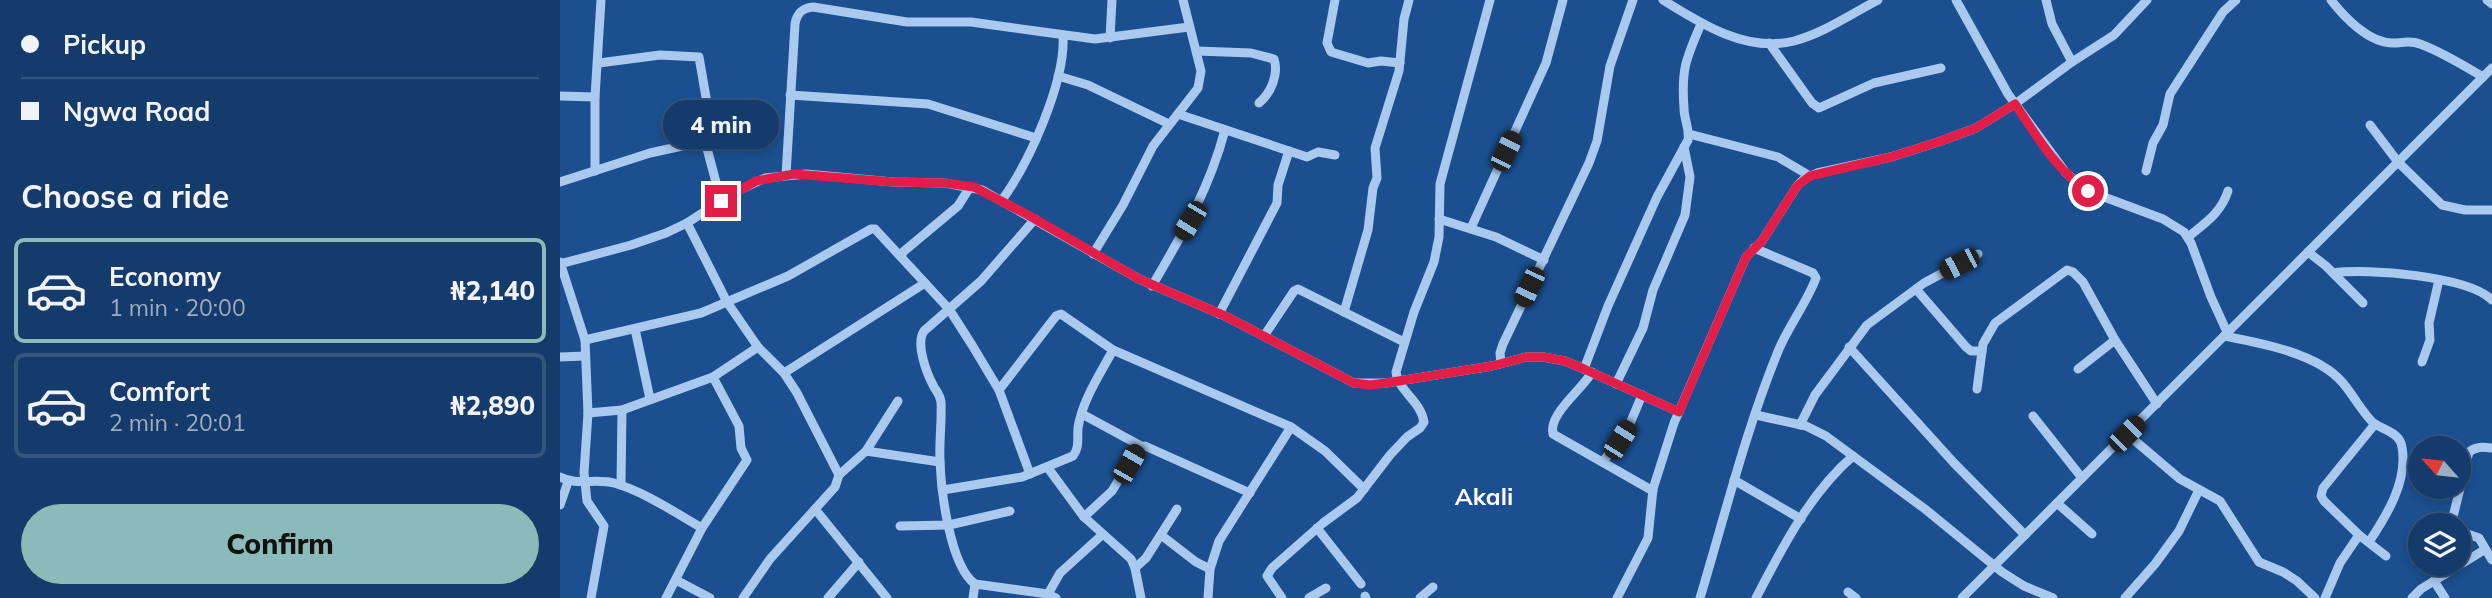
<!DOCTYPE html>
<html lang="en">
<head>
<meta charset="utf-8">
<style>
  :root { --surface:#143b6b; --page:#214673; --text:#f1f3f6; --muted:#9dadc1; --line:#33557e; --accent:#8bbbb9 }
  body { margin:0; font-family:Mulish,sans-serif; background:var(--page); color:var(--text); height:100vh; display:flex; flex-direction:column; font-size:26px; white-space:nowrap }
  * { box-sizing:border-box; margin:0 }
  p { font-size:23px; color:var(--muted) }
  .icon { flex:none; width:38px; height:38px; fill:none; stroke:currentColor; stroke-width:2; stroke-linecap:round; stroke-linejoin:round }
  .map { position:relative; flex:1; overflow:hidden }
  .details { display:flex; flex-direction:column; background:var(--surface); width:560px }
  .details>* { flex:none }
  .guide { display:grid; align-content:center; height:154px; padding:0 21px; background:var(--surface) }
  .needle { width:46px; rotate:297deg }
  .buttons { position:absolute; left:1848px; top:436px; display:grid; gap:14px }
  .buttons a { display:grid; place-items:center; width:63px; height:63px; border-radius:50%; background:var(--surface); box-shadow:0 4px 10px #0003,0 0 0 2px var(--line); font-size:35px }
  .end { position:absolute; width:32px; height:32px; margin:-16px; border:9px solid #e11d48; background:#fff; box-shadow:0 0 0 4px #fff }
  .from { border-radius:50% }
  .bubble { position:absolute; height:49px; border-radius:24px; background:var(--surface); box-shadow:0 4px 10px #0003,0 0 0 2px var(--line); font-size:23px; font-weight:800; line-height:49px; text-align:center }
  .car { position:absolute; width:21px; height:42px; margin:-21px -10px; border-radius:9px; box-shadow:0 0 5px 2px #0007; background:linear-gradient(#222 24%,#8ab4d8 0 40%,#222 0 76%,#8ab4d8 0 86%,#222 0) }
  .guide b { display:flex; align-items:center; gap:24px; height:66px; font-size:26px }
  .guide b+b { border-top:2px solid var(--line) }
  .guide i { width:18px; height:18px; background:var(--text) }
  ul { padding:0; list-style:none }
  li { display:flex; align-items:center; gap:21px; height:105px; margin:0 14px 10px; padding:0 7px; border:4px solid var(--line); border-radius:10px }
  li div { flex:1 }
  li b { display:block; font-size:26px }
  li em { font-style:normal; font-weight:800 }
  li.current { border-color:var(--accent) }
  li>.icon { width:63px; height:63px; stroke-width:1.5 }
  h2 { padding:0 21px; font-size:32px; line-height:84px }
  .cta { display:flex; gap:14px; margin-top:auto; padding:14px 21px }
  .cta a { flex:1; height:80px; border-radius:42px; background:var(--accent); color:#111; font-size:28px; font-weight:800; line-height:80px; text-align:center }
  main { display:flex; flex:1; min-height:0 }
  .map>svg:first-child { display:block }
</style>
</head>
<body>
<main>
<section class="details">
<div class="guide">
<b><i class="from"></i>Pickup</b>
<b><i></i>Ngwa Road</b>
</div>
<h2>Choose a ride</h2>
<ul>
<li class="current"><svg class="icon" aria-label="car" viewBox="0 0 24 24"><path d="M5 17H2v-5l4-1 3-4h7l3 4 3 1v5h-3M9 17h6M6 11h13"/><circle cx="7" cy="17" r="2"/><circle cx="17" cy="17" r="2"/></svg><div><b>Economy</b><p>1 min · 20:00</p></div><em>₦2,140</em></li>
<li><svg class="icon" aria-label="car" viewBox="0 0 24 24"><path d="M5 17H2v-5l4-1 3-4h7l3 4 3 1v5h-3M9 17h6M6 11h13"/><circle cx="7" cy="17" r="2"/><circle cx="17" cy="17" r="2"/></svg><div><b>Comfort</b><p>2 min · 20:01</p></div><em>₦2,890</em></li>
</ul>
<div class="cta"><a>Confirm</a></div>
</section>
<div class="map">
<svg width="1932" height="598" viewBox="0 0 1932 598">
  <rect width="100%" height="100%" fill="#1b4f8f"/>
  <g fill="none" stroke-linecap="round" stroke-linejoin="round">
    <!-- minor -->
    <g stroke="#a9c9ee" stroke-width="9">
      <path d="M 775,0 L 767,43 L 771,52 L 808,63 L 821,61 L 840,63"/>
      <path d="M 1103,0 C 1141,24 1187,53 1234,41 C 1264,33 1291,14 1318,0"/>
      <path d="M 1396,0 L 1448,94 L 1506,173 L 1528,191 L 1603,219 L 1624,232 L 1631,243 L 1651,297 L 1667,332"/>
      <path d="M 1486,0 L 1492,24 L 1512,62"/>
      <path d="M 1771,0 C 1785,18 1809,43 1833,43 C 1843,43 1850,40 1860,44 C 1882,52 1903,65 1923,77"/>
      <path d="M 1927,0 L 1932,4"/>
      <path d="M 550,38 L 552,0"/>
      <path d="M 1209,43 L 1252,103 L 1259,108 L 1314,83 L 1381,68"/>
      <path d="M 637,51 L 691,53 L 714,59 C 719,74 711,93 699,103"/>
      <path d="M 39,63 L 100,55 L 139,57 L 147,103 L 145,141 L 161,201"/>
      <path d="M 498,76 L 528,85 L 609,124"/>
      <path d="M 230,95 L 368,104 L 476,138"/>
      <path d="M 0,96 L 35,97"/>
      <path d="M 618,114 L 747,157 L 758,152 L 775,155"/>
      <path d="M 1810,125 L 1838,162 L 1882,205 L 1905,210 L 1932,210"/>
      <path d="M 1129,134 L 1218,157 L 1250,176"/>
      <path d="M 35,171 L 35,97 L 41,0"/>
      <path d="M 1586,171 L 1593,143 L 1603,125 L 1610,94 L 1663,12 L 1676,0"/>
      <path d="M 226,175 L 235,24 C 237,13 242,8 253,7 L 347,22 L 411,22 L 535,39 L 629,27"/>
      <path d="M 0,182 L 90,153 L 145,141"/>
      <path d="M 442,200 C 469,163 506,81 503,35"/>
      <path d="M 475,219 L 421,281 L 364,331 C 355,344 367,374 374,387 C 377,392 380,395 381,402 C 382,421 379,442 380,461 C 381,491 390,566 415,584 L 488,594 L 496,598"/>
      <path d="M 879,219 L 936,237 L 984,260"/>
      <path d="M 127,223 L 167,302 L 198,347 L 224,373 L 237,393 L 279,475"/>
      <path d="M 911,228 L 986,63 L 1003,0"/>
      <path d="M 1628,237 C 1645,223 1661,213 1668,191"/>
      <path d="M 1748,252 L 1766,266 L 1803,303"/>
      <path d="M 533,254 L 563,205 L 593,146 L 638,88 L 641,71 L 623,0"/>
      <path d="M 342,255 L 343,252 L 398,206 L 410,187"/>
      <path d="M 0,262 L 25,340 L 28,413 L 24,473 L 27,501 L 44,526 L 31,598"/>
      <path d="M 0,264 L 71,245 L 106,233 L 127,223 L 173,193 L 205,178 L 246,174 L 333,182 L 385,183 L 422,190 L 579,279 L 665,316 L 794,383 L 826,383 L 932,366 L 966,357 L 983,357 L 1005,361 L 1024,369 L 1119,412"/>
      <path d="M 1773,273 C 1807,268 1908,276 1932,300"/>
      <path d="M 592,286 C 623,233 649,190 665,130"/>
      <path d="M 1356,289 L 1406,347 L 1411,351 L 1422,351"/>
      <path d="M 784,312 L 808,230 L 813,188 L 817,178 L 815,148 L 839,71 L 844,19 L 849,0"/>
      <path d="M 659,314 L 717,203 L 718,185 L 729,151"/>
      <path d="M 75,329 L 90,399"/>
      <path d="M 704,336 L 734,291 L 738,289 L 844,342"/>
      <path d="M 1664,336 C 1700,343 1757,353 1782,382 C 1790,390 1807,420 1815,424 C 1824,430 1840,433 1842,447 C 1848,481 1827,515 1809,542"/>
      <path d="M 25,340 L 141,313 L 228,276 L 311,229 L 315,229 L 389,309 L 412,345 L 439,390 L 470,474"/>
      <path d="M 1289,347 L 1394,463 L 1465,535"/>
      <path d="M 0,357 L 25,356"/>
      <path d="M 1862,362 L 1870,340 L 1869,323 L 1879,280"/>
      <path d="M 941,363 L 940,353 L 943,344 L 1029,163 L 1037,141 L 1050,66 L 1073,0"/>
      <path d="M 1024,369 L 1048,306 L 1097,197 L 1128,140 C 1130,129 1124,120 1124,108 C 1121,69 1126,59 1141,24"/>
      <path d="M 1518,369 L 1555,340"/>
      <path d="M 1032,372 C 1022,390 988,414 993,434 L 1093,491"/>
      <path d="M 224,373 L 365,283"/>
      <path d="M 1056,384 L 1083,328 L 1093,290 L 1125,215 L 1130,177 L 1124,147"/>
      <path d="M 1417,389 L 1423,344 L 1435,323 L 1507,270 L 1513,272 L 1523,282 L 1555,340 L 1597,404"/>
      <path d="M 439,390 L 496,316 L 501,314 L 553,350 L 731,427 L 765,451 L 804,489"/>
      <path d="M 28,413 L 62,410 L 153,377 L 198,347"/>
      <path d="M 522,414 L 581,446"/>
      <path d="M 1196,415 L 1246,426 L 1266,436 L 1365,509 L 1442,572 L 1464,586 L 1493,598"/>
      <path d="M 1473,416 L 1522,478"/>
      <path d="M 1815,424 L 1763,488 L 1761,496 L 1764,501 L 1799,535 L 1826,556"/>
      <path d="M 1240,425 L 1255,395 L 1307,325 L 1364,283 L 1418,254"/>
      <path d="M 1567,434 L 1620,479 L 1660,501 L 1699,562 L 1723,572 L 1737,581 L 1755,598"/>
      <path d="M 306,451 L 380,462"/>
      <path d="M 1043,462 L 1069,426 L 1082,395"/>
      <path d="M 488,468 L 524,517 L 571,559 L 575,568 L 581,598"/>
      <path d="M 0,477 C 16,486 36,478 54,483 C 85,492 114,512 142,528"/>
      <path d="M 1174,480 L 1241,519"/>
      <path d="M 61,485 L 62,410"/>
      <path d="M 383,490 L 462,477 L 513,456 C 520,447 517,438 518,428 C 522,401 540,374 553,350"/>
      <path d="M 1497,503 L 1532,534"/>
      <path d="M 0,505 L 8,482"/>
      <path d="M 255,509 L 327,598"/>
      <path d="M 524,517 L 552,491 L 578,448 L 585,446 L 690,493"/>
      <path d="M 1891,525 L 1909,452 C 1916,446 1923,447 1932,448"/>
      <path d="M 340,526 L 389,525 L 450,511"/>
      <path d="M 757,528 L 801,584"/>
      <path d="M 1899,531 L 1919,538 L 1932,560"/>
      <path d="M 601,535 L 636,562 L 650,569"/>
      <path d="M 575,568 L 586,558 L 617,509"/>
      <path d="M 116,580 L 150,598"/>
      <path d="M 1874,581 L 1885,598"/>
      <path d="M 1288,592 L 1296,598"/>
      <path d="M 488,594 L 500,573 L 542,535"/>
      <path d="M 805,596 L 806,598"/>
      <path d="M 106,598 L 142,528 L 187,460 L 181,448 L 179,426 L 153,377"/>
      <path d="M 183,598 L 210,559 L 275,487 L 279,475 L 306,451 L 338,401"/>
      <path d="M 268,598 L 299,562"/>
      <path d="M 413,598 L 415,584"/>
      <path d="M 648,598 L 650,569 L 659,541 L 731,427"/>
      <path d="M 722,598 L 707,576 L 712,568 L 763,523 L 797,498 L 830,455 L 847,437 L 860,428 L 864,422 C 861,401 838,391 836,372 L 854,312 L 874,262 L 879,237 L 880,184 L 930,0"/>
      <path d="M 749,598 L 766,588"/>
      <path d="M 860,598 L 873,587"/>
      <path d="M 1057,598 L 1088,538 L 1093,489 L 1114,423 L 1186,257 L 1202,241 L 1237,186 L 1244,179 L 1257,173 L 1331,157 L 1381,141 L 1416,128 L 1455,104 L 1512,62 L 1554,35 L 1587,0"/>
      <path d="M 1140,598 C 1165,515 1186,429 1219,349 C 1230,324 1247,302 1256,278 L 1253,273 L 1194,248"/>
      <path d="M 1196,598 C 1222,548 1250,493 1293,456"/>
      <path d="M 1402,598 L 1932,68"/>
      <path d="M 1565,598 L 1595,564 L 1619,531 L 1639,490"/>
      <path d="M 1765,598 L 1780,563 L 1799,535"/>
      <path d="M 1852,598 L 1861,589 L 1924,550"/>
    </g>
  </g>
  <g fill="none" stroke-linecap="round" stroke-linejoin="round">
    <!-- route -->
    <path stroke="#e11d48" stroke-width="9" d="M 161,201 L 196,181 L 234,174 L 333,182 L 385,183 L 414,187 L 468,215 L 579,279 L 665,316 L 794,383 L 810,385 L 826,383 L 932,366 L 966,357 L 984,357 L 1005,361 L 1024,369 L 1119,412 L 1186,257 L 1202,241 L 1237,186 L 1250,176 L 1331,157 L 1381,141 L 1416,128 L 1455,104 C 1476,135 1496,170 1528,191"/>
  </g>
  <g text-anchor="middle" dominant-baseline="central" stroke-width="5" stroke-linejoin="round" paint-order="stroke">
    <!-- quarter labels -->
    <g font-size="24" font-weight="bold" fill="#fff" stroke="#1b4f8f">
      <text x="924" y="496">Akali</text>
    </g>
  </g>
</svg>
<div class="buttons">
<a><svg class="needle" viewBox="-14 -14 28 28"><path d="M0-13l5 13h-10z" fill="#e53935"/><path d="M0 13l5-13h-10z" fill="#9dadc1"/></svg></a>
<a><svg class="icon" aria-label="layers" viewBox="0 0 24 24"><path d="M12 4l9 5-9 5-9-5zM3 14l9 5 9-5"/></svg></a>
</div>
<i class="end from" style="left:1528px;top:191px"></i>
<i class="end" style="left:161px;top:201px"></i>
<div class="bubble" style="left:103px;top:100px;width:116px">4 min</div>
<i class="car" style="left:946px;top:151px;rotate:26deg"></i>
<i class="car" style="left:630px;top:221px;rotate:211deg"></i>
<i class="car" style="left:1399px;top:264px;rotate:243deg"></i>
<i class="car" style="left:969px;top:287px;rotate:205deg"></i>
<i class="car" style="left:1567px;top:434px;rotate:45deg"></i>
<i class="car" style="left:1060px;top:440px;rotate:32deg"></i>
<i class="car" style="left:569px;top:464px;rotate:30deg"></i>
</div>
</main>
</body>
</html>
